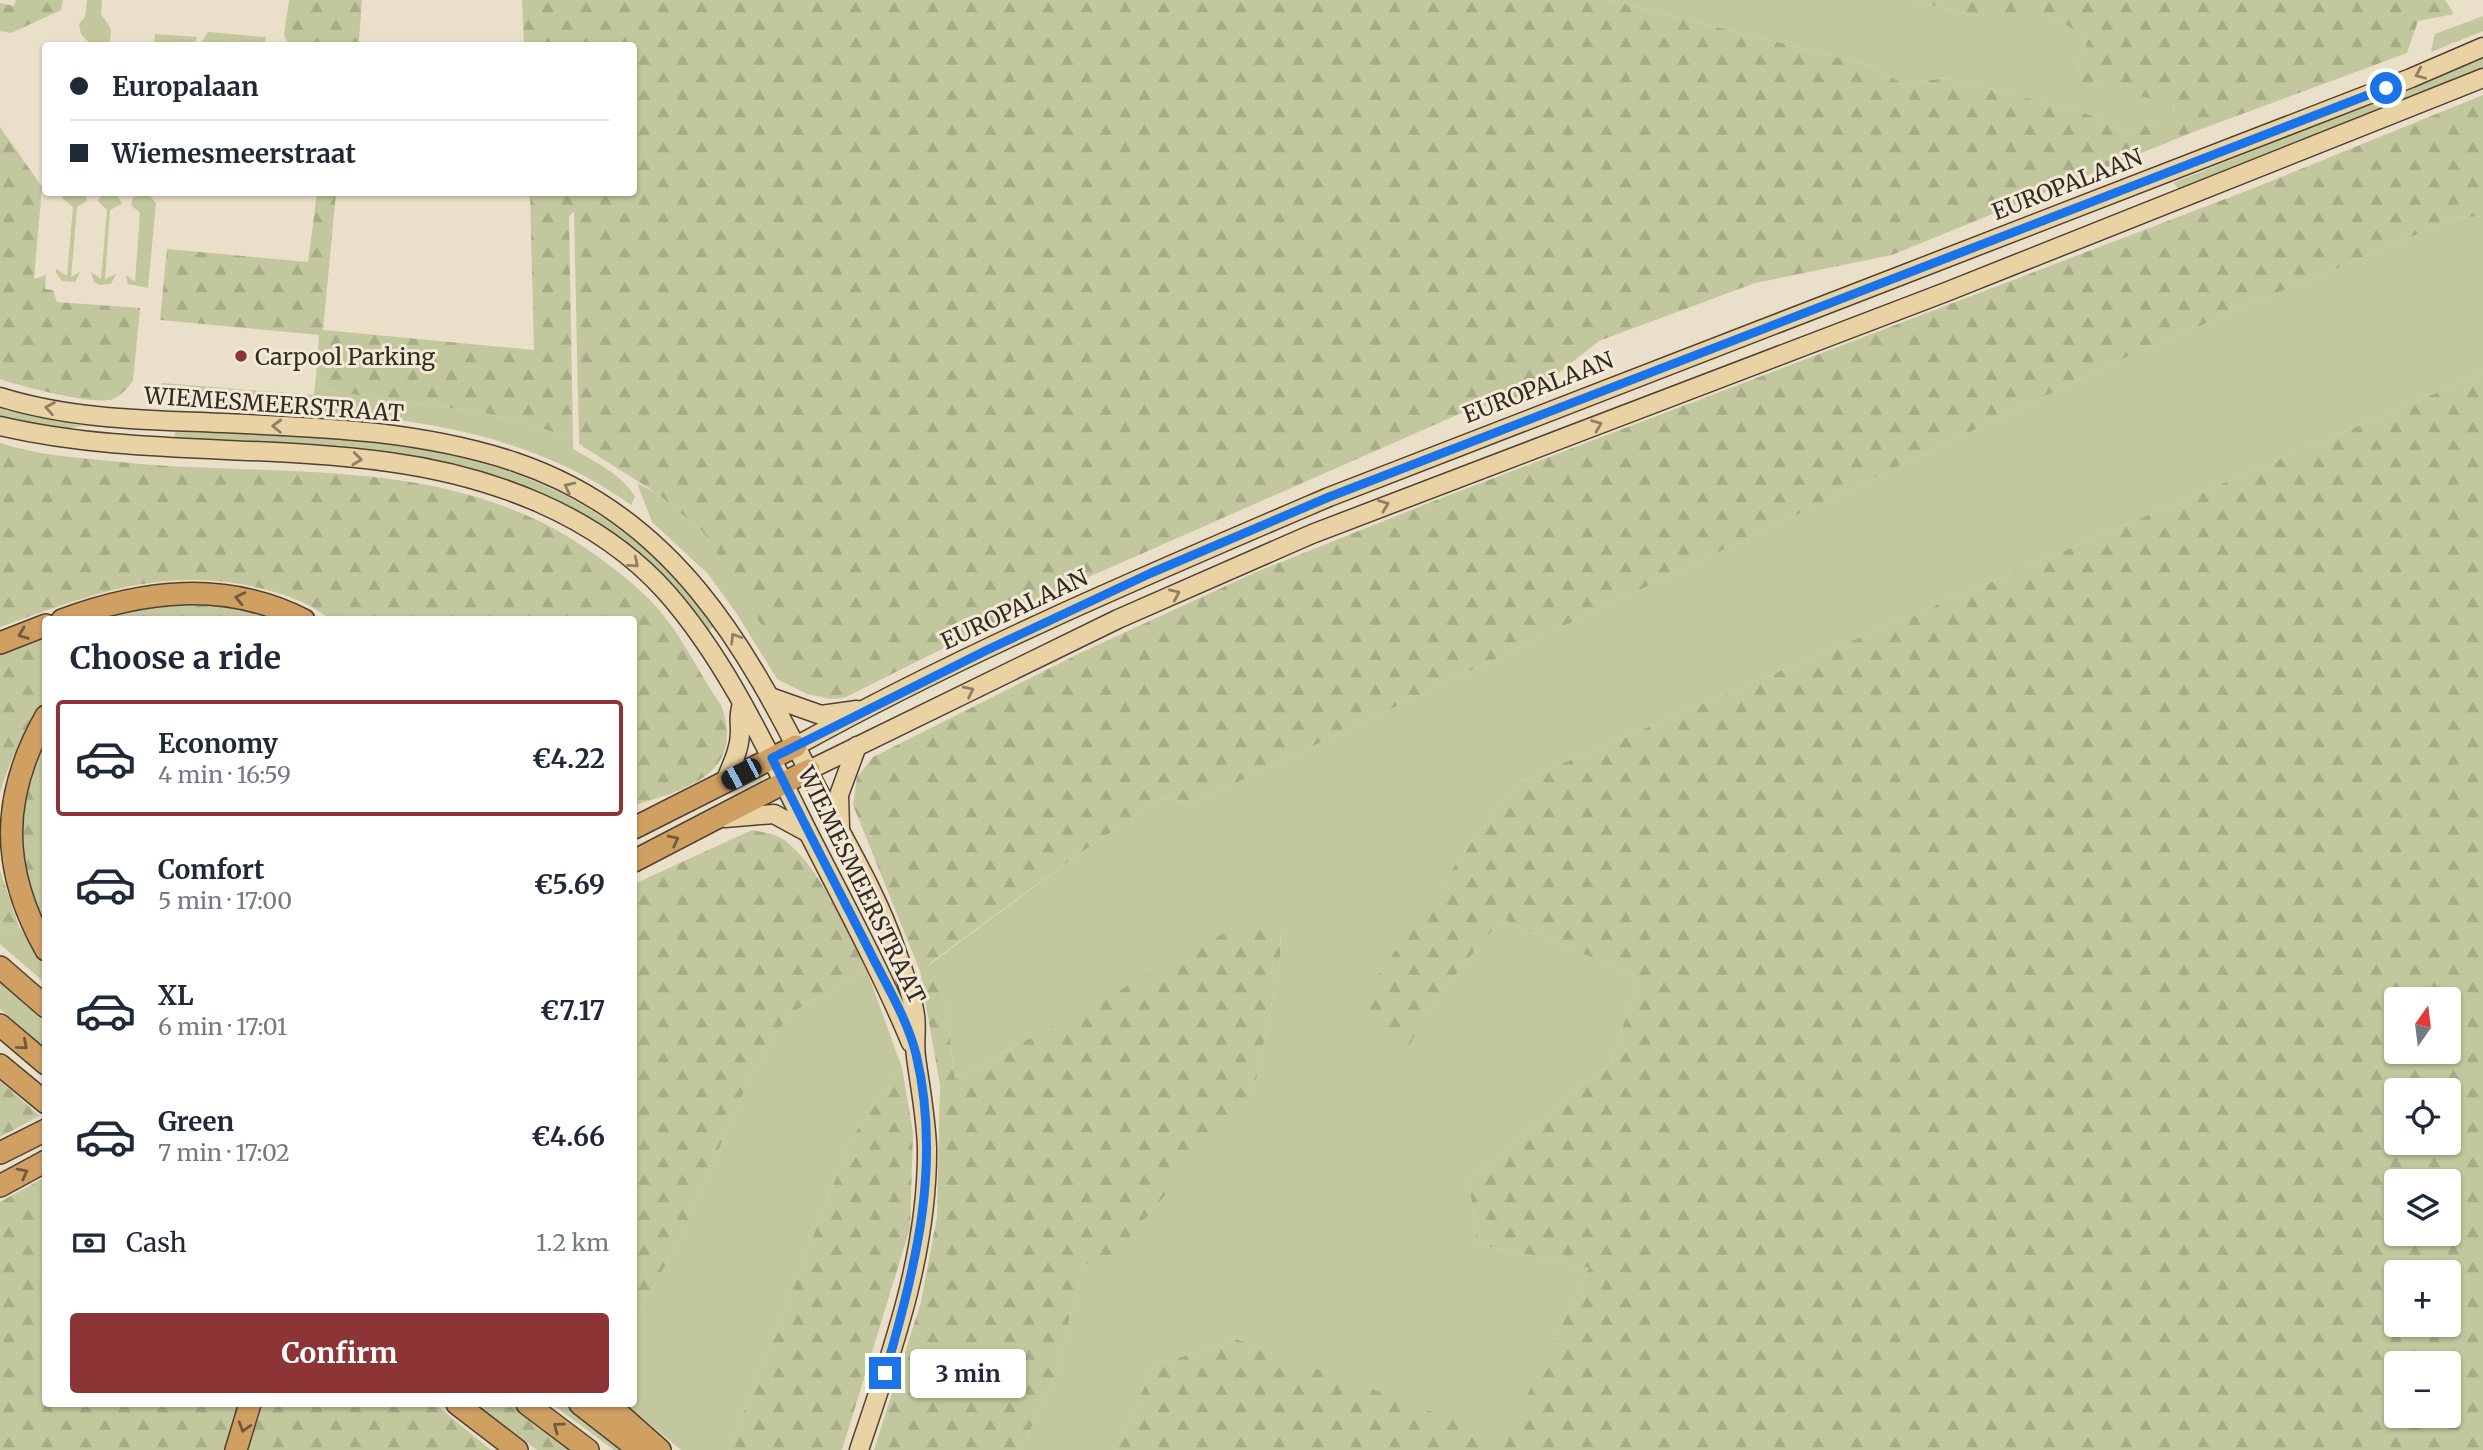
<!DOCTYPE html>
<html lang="en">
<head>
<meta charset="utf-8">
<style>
  :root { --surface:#fff; --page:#f6f6f7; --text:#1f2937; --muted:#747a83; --line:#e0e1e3; --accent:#8d3536 }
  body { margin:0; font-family:Merriweather,serif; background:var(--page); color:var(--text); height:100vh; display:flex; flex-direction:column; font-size:26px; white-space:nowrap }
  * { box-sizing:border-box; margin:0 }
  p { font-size:23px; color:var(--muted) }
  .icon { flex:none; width:38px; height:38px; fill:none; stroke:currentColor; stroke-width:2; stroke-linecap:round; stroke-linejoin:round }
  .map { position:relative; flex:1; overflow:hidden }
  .details { position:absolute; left:42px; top:616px; width:595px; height:791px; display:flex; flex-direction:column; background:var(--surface); border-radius:7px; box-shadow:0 2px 5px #0004 }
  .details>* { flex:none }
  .guide { position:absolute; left:42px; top:42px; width:595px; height:154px; border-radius:7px; box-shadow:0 2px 5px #0004; display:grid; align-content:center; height:154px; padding:0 28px; background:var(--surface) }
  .needle { width:46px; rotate:14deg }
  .fabs { position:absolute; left:2384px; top:987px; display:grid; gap:14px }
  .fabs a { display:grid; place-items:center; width:77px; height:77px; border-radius:7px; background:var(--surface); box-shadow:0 2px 5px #0004; font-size:35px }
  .end { position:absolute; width:32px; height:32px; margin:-16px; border:9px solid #1a73e8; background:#fff; box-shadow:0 0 0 4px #fff }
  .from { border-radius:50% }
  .bubble { position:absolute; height:49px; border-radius:7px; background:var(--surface); box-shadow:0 2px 5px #0004; font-size:23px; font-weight:700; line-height:49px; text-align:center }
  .car { position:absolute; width:21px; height:42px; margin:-21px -10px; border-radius:9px; box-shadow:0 0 5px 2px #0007; background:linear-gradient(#222 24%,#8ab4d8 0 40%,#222 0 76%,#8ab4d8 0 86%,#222 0) }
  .guide b { display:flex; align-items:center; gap:24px; height:66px; font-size:26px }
  .guide b+b { border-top:2px solid var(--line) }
  .guide i { width:18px; height:18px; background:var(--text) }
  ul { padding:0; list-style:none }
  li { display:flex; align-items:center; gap:21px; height:116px; margin:0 14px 10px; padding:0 14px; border:4px solid transparent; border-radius:7px }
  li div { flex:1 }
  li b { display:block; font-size:26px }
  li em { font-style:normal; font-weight:700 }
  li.on { border-color:var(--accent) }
  li>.icon { width:63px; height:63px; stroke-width:1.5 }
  h2 { padding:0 28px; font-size:32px; line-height:84px }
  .pay { display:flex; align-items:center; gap:18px; height:77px; padding:0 28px; font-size:26px }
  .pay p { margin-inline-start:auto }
  .cta { display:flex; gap:14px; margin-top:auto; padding:14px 28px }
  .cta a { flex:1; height:80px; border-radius:7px; background:var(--accent); color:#fff; font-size:28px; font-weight:700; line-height:80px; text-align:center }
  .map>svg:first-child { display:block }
</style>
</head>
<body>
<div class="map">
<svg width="2483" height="1450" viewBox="0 0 2483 1450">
  <defs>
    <pattern id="forest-firs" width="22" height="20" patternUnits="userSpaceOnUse" patternTransform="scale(1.75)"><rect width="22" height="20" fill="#c3c79d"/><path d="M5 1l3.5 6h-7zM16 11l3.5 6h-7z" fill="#a8ab87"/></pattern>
  </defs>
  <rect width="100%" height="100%" fill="#eadfc8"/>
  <!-- green -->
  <g fill="#c3c79d">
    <path d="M 87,0 L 102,0 L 101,14 L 111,29 L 110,41 L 104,45 L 91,45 L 81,34 L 79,24 L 85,17 Z"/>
    <path d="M 1609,0 L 1910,0 L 1973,15 L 2048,15 L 2089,38 L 2079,59 L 2081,82 L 2173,103 L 2176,116 L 2127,132 L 2080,111 L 1945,78 L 1903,84 L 1873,66 Z"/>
    <path d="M 2483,16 L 2483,31 L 2431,52 L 2435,34 Z"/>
    <path d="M 208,32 L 266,37 L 264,45 L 200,45 Z"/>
    <path d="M 155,34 L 197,37 L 194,45 L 154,45 Z"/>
    <path d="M 2483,58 L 2483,69 L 2404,104 L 2182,192 L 2173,183 Z"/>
    <path d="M 64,193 L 85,193 L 87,201 L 77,207 L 71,277 L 80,272 L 75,282 L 62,281 L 56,273 L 56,269 L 67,276 L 73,207 L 62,198 Z"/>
    <path d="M 103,193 L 116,193 L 122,204 L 110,210 L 105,279 L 116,274 L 111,284 L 100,285 L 94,282 L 91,272 L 101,279 L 107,210 L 98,201 Z"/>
    <path d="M 141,194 L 149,195 L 156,203 L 148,288 L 128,284 L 126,275 L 135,282 L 140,213 L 131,205 L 133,197 Z"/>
    <path d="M 2483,216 L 2483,373 L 1519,782 L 1469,845 L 1353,1013 L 1408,1047 L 1438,995 L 1502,919 L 1639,978 L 1611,1062 L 1469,1181 L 1477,1244 L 1589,1268 L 1506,1440 L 1236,1339 L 1154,1366 L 1115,1450 L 1021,1450 L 1056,1374 L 1083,1264 L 1254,1091 L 1280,962 L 1281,929 L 1258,916 L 955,1079 L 946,1007 L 930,964 L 1077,855 L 1162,798 L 1194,803 L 2131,355 L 2456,218 Z"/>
    <path d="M 316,376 L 330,391 L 474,411 L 523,422 L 573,439 L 573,449 C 595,462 622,474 635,497 L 631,505 C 498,409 332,413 175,406 L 159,392 L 162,383 L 314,395 Z"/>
    <path d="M 0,406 L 108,425 L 112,427 L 80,426 L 62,430 L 0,417 Z"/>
    <path d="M 176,431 C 394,441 568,435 716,624 L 707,632 C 682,604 657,569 628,546 C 497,445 330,448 173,440 Z"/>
    <path d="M 637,483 L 658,494 L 703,532 L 807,694 L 777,679 L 737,614 L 708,574 L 652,522 Z"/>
    <path d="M 19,927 L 45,964 L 45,983 L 0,944 L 0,935 Z"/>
    <path d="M 867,971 L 902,1068 L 852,1137 L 729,1450 L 681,1450 L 625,1404 L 634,1404 L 634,1324 L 683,1232 L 748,1082 L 789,1014 Z"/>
    <path d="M 0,982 L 45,1022 L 45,1048 L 0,1009 Z"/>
    <path d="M 552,1404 L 566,1404 L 628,1450 L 614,1450 Z"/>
  </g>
  <!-- forest -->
  <g fill="url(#forest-firs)" fill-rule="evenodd">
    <path d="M 16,0 L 63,0 L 61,10 L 11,33 L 0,31 L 0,3 L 14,6 Z"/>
    <path d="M 289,0 L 362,0 L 359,40 L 355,45 L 289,45 L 284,35 Z"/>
    <path d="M 522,0 L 1609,0 L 1873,66 L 1903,84 L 1945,78 L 2080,111 L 2127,132 L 2175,116 L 2174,104 L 2081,82 L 2079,59 L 2089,38 L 2048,15 L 1973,15 L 1910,0 L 2445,0 L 2454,14 L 2418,21 L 2407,53 L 2188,134 L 1892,255 L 1755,283 L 1599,341 L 1533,393 L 1466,411 L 1066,587 L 844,698 L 831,699 L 807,694 L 798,683 L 703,532 L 658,494 L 579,444 L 574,212 L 569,216 L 573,439 L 523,422 L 474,411 L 330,391 L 316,376 L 319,335 L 160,320 L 167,249 L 308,262 L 317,193 L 336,193 L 323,330 L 534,350 L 530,193 L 634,192 L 634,46 L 524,45 Z"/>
    <path d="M 2483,95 L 2483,216 L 2456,218 L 2131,355 L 1194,803 L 1162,798 L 1077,855 L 930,963 L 946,1007 L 955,1079 L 1258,915 L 1281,929 L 1280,962 L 1254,1091 L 1109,1261 L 1083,1264 L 1056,1374 L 1021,1450 L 874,1450 L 921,1302 L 937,1217 L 940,1085 L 920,971 L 853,805 L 857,777 L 873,757 L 1080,653 L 1256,572 L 1426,504 L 2254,188 Z"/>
    <path d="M 0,127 L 42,187 L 34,279 L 46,275 L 45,289 L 53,290 L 57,302 L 140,308 L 133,381 C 128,387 121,396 113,399 C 94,406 21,386 0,379 Z"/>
    <path d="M 2483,373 L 2483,1450 L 1115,1450 L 1154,1366 L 1236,1339 L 1506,1439 L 1589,1268 L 1477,1244 L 1469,1181 L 1611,1062 L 1639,978 L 1502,919 L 1438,995 L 1408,1048 L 1352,1013 L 1469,845 L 1519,782 ZM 2396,999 L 2448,999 L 2448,1052 L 2396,1052 ZM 2396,1090 L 2448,1090 L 2448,1143 L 2396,1143 ZM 2396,1181 L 2448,1181 L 2448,1234 L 2396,1234 ZM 2396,1272 L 2448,1272 L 2448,1325 L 2396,1325 ZM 2396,1363 L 2448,1363 L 2448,1416 L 2396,1416 Z"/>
    <path d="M 0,443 C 36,455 72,457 110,461 C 279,480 451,450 597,556 C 620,573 646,593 664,616 C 686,643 701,677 721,705 C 746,773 687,790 634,805 L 634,620 L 330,619 C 307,601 280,592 251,586 C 156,567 88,596 0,627 Z"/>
    <path d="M 157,602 L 237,604 L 283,620 L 84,620 Z"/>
    <path d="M 45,636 L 45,704 C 24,729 9,762 0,793 L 0,654 Z"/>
    <path d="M 45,733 L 45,926 L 20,865 L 16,827 L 34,749 Z"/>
    <path d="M 752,830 C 762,832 775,834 783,839 C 820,866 846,930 867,971 L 789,1014 L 748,1082 L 683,1232 L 634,1324 L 634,884 Z"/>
    <path d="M 0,870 L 19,927 L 0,935 Z"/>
    <path d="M 902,1068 L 913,1132 L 910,1228 L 842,1450 L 729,1450 L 852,1137 Z"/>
    <path d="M 0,1081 L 40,1116 L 0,1137 Z"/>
    <path d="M 45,1177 L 46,1404 L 239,1404 L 225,1450 L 0,1450 L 0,1202 Z"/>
    <path d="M 263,1404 L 435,1404 L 491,1450 L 248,1450 Z"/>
    <path d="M 476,1404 L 514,1404 L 575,1450 L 537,1450 Z"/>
  </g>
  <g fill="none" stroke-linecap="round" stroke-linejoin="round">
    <defs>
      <g id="major">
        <path d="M 0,397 C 64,417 133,420 200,422 C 306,427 413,428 515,462 C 674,516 745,644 815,784 C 843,838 877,893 896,950 C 903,970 912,994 915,1015 C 917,1028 914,1043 916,1057 C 920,1087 926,1117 927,1148 C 928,1253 892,1352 859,1450"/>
        <path d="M 0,426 C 129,456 260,444 389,462 C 491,476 596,514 666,592 C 728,662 768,752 809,834 C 844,903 881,971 911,1043"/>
        <path d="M 770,697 L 821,715 L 857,710"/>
        <path d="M 796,746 C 967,651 1149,574 1329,497 L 2411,78 L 2483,47"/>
        <path d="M 809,770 L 1118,619 L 1312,534 L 1946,292 L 2483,78"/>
        <path d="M 725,782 C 731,766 740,750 740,732 C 740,721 738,716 742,704"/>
        <path d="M 725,818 L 774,814 L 807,832"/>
        <path d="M 840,828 L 839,795 L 857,746"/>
      </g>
      <g id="highway">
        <path d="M 62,620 C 143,590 225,580 304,620"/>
        <path d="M 0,643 L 46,625"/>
        <path d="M 46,716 C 0,797 0,869 46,950"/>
        <path d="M 634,828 L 796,746"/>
        <path d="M 634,861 L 809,770"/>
        <path d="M 0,967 L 46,1007"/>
        <path d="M 0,1025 L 46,1064"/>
        <path d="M 0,1065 L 46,1103"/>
        <path d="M 0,1153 L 46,1130"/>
        <path d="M 0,1186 L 46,1161"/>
        <path d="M 457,1404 L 517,1450"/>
        <path d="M 527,1404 L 588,1450"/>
        <path d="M 580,1404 L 639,1450"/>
        <path d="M 608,1404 L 660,1450"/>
        <path d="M 236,1450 L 250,1404"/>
      </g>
    </defs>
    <!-- major casing -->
    <use href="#major" stroke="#524132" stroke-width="21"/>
    <!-- highway casing -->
    <use href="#highway" stroke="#524132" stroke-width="24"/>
    <!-- major -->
    <use href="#major" stroke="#e9d3a4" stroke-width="18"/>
    <!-- highway -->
    <use href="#highway" stroke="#d09f62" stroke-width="21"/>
  </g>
  <!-- one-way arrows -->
  <defs><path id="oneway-chevron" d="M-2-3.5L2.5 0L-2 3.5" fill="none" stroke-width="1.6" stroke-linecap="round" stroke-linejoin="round" transform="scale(1.75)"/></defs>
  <g stroke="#907f62">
    <use href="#oneway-chevron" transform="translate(2420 74) rotate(157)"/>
    <use href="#oneway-chevron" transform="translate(50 408) rotate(-170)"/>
    <use href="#oneway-chevron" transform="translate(1597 425) rotate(-21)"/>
    <use href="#oneway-chevron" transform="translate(277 426) rotate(-178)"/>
    <use href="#oneway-chevron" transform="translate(357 459) rotate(6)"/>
    <use href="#oneway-chevron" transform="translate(569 487) rotate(-153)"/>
    <use href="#oneway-chevron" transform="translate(1384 505) rotate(-21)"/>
    <use href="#oneway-chevron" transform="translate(634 563) rotate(40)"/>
    <use href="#oneway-chevron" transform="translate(1175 594) rotate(-24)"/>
    <use href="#oneway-chevron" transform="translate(735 638) rotate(-122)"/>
    <use href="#oneway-chevron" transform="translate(969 691) rotate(-26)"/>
  </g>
  <g stroke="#74593b">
    <use href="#oneway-chevron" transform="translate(240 598) rotate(-167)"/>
    <use href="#oneway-chevron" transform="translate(23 634) rotate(159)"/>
    <use href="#oneway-chevron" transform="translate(674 840) rotate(-27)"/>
    <use href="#oneway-chevron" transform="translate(23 1045) rotate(41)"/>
    <use href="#oneway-chevron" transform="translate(23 1173) rotate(-28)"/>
    <use href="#oneway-chevron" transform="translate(244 1427) rotate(107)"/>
    <use href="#oneway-chevron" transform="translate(558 1427) rotate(-143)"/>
  </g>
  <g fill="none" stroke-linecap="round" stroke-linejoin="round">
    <!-- route -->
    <path stroke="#1a73e8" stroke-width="9" d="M 885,1373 C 916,1268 942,1163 916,1054 C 907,1018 884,981 868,948 C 836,885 803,822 772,758 L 987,650 L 1151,573 L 1329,497 L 2386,88"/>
  </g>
  <!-- markers -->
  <circle fill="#8d3536" stroke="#f2ead7" stroke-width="2.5" cx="241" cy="356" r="7"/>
  <g text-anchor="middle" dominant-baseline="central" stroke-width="6" stroke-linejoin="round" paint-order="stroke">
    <!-- street labels -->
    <g font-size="23" fill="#362b21" stroke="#f2ead7">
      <text transform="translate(2067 184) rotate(-21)">EUROPALAAN</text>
      <text transform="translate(1538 387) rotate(-21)">EUROPALAAN</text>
      <text transform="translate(274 404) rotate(4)">WIEMESMEERSTRAAT</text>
      <text transform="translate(1014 609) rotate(-25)">EUROPALAAN</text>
      <text transform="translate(862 885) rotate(64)">WIEMESMEERSTRAAT</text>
    </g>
    <!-- poi labels -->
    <g font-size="23" fill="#362b21" stroke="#f2ead7" text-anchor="start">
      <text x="255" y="356">Carpool Parking</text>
    </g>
  </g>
</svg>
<div class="fabs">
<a><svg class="needle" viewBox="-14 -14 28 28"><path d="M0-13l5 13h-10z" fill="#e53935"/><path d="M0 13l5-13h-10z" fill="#747a83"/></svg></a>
<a><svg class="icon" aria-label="locate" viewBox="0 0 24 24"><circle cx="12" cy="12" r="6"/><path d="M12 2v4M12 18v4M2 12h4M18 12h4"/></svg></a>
<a><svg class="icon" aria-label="layers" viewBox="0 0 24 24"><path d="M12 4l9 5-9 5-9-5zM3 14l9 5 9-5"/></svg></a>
<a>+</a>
<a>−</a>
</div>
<i class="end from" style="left:2386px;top:88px"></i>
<i class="end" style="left:885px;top:1373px"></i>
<div class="bubble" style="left:910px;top:1349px;width:116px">3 min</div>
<i class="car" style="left:741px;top:774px;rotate:242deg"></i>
<div class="guide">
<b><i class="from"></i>Europalaan</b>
<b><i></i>Wiemesmeerstraat</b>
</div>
<section class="details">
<h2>Choose a ride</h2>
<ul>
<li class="on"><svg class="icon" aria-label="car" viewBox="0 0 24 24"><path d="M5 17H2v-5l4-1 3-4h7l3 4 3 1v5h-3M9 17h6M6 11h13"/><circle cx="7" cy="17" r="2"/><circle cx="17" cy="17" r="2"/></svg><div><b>Economy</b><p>4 min · 16:59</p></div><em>€4.22</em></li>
<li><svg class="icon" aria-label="car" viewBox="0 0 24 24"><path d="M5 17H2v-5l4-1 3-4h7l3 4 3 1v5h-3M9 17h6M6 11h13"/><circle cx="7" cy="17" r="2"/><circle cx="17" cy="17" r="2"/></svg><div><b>Comfort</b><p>5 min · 17:00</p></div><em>€5.69</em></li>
<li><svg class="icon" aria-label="car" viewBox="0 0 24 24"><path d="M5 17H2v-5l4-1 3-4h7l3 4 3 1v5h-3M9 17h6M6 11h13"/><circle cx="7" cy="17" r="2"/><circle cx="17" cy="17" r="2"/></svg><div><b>XL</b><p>6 min · 17:01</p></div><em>€7.17</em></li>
<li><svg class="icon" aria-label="car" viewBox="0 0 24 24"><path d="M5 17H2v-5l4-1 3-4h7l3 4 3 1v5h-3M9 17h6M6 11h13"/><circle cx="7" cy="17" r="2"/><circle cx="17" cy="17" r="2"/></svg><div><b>Green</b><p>7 min · 17:02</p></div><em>€4.66</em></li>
</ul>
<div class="pay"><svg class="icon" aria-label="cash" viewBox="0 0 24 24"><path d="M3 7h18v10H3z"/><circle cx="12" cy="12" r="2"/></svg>Cash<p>1.2 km</p></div>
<div class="cta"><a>Confirm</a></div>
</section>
</div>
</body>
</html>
